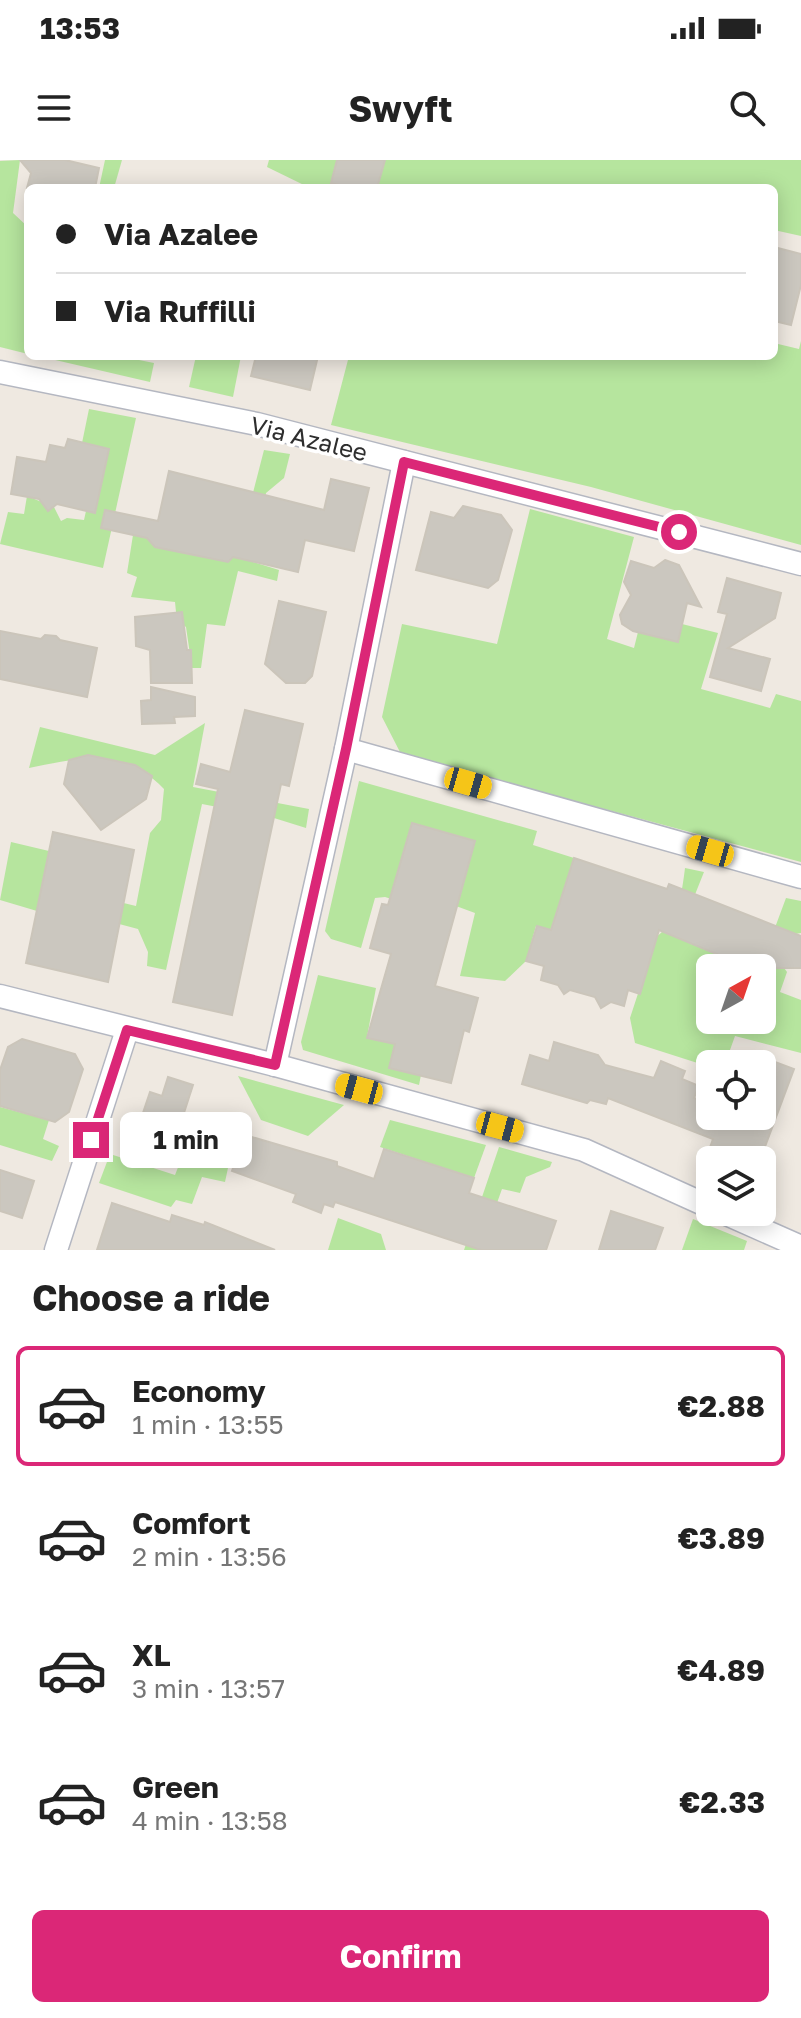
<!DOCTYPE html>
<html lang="en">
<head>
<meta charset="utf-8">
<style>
  :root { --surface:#fff; --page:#f2f2f2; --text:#222; --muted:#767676; --line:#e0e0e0; --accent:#db2777 }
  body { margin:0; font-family:"Golos Text",sans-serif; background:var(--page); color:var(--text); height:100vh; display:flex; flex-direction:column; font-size:30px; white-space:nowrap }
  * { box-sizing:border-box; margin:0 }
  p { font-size:26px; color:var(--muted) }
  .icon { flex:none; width:44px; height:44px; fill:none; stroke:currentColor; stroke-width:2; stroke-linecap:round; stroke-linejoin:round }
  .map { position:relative; height:1090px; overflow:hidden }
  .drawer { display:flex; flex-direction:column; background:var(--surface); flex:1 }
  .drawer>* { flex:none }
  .banner { position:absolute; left:24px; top:24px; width:754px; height:176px; border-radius:12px; box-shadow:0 4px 20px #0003; display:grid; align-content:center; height:176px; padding:0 32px; background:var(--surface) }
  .needle { width:52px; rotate:40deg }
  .fabs { position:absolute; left:696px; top:794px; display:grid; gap:16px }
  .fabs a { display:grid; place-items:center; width:80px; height:80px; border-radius:12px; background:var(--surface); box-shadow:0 4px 20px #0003; font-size:40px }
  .end { position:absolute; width:36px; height:36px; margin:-18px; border:10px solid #db2777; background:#fff; box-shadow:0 0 0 4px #fff }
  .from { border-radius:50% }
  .bubble { position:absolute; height:56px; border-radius:12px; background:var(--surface); box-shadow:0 4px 20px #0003; font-size:26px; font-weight:700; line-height:56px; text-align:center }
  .car { position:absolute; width:24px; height:48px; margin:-24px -12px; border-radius:10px; box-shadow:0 0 6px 2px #0007; background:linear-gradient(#f5c518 24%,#345 0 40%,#f5c518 0 76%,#345 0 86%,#f5c518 0) }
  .banner b { display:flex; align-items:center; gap:28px; height:76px; font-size:30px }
  .banner b+b { border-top:2px solid var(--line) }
  .banner i { width:20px; height:20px; background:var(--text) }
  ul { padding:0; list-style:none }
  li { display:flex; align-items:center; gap:24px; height:120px; margin:0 16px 12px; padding:0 16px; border:4px solid transparent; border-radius:12px }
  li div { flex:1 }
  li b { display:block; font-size:30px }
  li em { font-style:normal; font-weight:700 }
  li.selected { border-color:var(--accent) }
  li>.icon { width:72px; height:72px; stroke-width:1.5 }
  h2 { padding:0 32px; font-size:36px; line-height:96px }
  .button { display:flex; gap:16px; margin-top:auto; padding:16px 32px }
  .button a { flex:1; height:92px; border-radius:12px; background:var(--accent); color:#fff; font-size:32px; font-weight:700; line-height:92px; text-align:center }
  .status { display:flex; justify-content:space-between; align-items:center; height:56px; padding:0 40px; background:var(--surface); direction:ltr }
  .status svg { height:22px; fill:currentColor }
  header { display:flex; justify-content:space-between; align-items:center; height:104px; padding:0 32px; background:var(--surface); font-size:36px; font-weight:700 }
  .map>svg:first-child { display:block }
</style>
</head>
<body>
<div class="status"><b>13:53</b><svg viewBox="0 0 49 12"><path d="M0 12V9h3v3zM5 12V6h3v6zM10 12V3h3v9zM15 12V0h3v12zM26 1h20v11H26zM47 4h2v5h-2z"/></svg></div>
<header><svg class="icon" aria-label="menu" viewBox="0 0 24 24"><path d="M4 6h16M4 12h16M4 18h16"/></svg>Swyft<svg class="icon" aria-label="search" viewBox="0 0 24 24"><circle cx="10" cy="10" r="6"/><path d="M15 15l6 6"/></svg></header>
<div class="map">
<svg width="801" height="1090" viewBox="0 0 801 1090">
  <rect width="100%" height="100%" fill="#efe9e1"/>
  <!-- green -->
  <g fill="#b6e59e">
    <path d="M 20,0 L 13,53 L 28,67 L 28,194 L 0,187 L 0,1 Z"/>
    <path d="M 105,0 L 122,0 L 114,28 L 99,28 Z"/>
    <path d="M 269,0 L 337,0 L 330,28 L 310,28 L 267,7 Z"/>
    <path d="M 380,0 L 801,0 L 801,76 L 774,70 L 774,28 L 376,28 Z"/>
    <path d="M 801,181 L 801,385 L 591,327 L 331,265 L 349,196 L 774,196 L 774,183 L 799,189 Z"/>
    <path d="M 38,196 L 119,196 L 154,203 L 150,222 Z"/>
    <path d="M 196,196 L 241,196 L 233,237 L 189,227 Z"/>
    <path d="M 89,249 L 136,258 L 103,408 L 0,384 L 8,352 L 24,354 L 27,336 L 54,347 L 61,361 L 67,358 L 84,360 L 86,351 L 95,353 L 109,289 L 82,283 Z"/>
    <path d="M 264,290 L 290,294 L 284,318 L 266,333 L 253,402 L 279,410 L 277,421 L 238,411 L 225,466 L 207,464 L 201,508 L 192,508 L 186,467 L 182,464 L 182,452 L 176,452 L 175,442 L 131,437 L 137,417 L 127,413 L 133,375 L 147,378 L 155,387 L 228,402 L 238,391 Z"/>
    <path d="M 530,349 L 634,377 L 607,479 L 634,488 L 638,472 L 677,482 L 682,464 L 718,473 L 701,529 L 770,548 L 776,534 L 801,541 L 801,702 L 401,594 L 382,557 L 402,464 L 497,484 Z"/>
    <path d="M 205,563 L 193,627 L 309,649 L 306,668 L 274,658 L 202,644 L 166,810 L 147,806 L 148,792 L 138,769 L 40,743 L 37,751 L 0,740 L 11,682 L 49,691 L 46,708 L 82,733 L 136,746 L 150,673 L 161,660 L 164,629 C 123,586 80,598 29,608 L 40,567 L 155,595 Z"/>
    <path d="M 359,621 L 537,671 L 533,685 L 574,698 L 559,745 L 656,777 C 678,762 682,733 685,708 L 704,712 L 678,777 L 750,808 L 710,808 L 710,860 L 762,860 L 760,808 L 786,738 L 801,741 L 801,773 L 795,774 L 782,805 L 787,812 L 780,832 L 801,840 L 801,893 L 735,876 L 725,904 L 710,907 L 635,883 L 630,858 L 650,797 L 554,760 L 550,771 L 536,766 L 526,801 L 505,821 L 460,816 L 475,753 L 456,746 L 453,758 L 385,737 L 375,738 L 361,788 L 331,779 L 325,771 Z"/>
    <path d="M 318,815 L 376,828 L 367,877 L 395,884 L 421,915 L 419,925 L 303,890 L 301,882 Z"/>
    <path d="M 238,916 L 344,945 L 308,976 L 261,960 Z"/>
    <path d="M 0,947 L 49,960 L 43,979 L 59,986 L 52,1001 L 0,985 Z"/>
    <path d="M 390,960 L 486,985 L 474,1018 L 380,987 Z"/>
    <path d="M 196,962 L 235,975 L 225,1022 L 202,1017 L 192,1044 L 176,1040 L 171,1047 L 99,1023 L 110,994 L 175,1015 Z"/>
    <path d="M 499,987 L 552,1002 L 550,1007 L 526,1017 L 520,1033 L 502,1029 L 480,1090 L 464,1090 Z"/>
    <path d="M 338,1058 L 381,1074 L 386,1090 L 328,1090 Z"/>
    <path d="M 693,1059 L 747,1081 L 744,1090 L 682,1090 Z"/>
  </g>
  <!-- building -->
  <g fill="#cbc7bf" stroke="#cbc5ba" stroke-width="2">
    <path d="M 20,0 L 65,0 L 99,8 L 95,28 L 27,28 L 31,13 Z"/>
    <path d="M 337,0 L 385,0 L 377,28 L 350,28 L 331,23 Z"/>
    <path d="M 774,87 L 801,94 L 801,125 L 791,165 L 774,161 Z"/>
    <path d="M 256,196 L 318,196 L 310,230 L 251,216 Z"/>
    <path d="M 68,279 L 109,289 L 95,353 L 57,344 L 48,351 L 39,339 L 11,334 L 17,297 L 46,302 L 50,285 L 65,288 Z"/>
    <path d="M 169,311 L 324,350 L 331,319 L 369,328 L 354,391 L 305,380 L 298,412 L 233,397 L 228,402 L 155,387 L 147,378 L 101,368 L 105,350 L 158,361 Z"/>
    <path d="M 463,346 L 501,355 L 512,370 L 498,420 L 488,428 L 416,410 L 431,352 L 454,358 Z"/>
    <path d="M 665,400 L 679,405 L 701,447 L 687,443 L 678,482 L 633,471 L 622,464 L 620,455 L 631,435 L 624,422 L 631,401 L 654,408 Z"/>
    <path d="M 727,418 L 781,433 L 775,458 L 728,488 L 770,499 L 761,531 L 710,517 L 727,454 L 718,452 Z"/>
    <path d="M 279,441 L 326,452 L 312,516 L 305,523 L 286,523 L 265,504 Z"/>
    <path d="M 182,452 L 187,490 L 191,490 L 192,523 L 151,523 L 150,490 L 136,486 L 135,457 Z"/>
    <path d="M 0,471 L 41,479 L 45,475 L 56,476 L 60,480 L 97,488 L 87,537 L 0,519 Z"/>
    <path d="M 151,527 L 195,537 L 195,556 L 174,557 L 175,563 L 142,564 L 141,541 L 151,540 Z"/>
    <path d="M 245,550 L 303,564 L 289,626 L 281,624 L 232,855 L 173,842 L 218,629 L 196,624 L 201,604 L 230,612 Z"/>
    <path d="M 88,595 L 135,605 L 152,616 L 146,639 L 101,670 L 64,624 L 69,600 Z"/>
    <path d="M 412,663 L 475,681 L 435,826 L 478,838 L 469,872 L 464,870 L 451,923 L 389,908 L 395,884 L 367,878 L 391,794 L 370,788 L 382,744 L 388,745 Z"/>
    <path d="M 53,672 L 134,690 L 108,822 L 26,803 Z"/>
    <path d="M 574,698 L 667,729 L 669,724 L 801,776 L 801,808 L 750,808 L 659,770 L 640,834 L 628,830 L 624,846 L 611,842 L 601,848 L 595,837 L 570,830 L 564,834 L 558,825 L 541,820 L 544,806 L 526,801 L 537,766 L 551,770 Z"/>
    <path d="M 22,879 L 75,894 L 83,909 L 69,952 L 55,962 L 0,946 L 0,910 L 8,887 Z"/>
    <path d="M 554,882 L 598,895 L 605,905 L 654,918 L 661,901 L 685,911 L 682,919 L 699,926 L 694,938 L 708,944 L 704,956 L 762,956 L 762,897 L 794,909 L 760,1000 L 729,1000 L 708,993 L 713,979 L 608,938 L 606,944 L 590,940 L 587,943 L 522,924 L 530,895 L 549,901 Z"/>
    <path d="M 168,917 L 193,925 L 171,993 L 142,984 L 148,965 L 140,962 L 150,932 L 162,936 Z"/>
    <path d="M 245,975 L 337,1002 L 337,1006 L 374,1019 L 384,989 L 474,1018 L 469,1033 L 556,1061 L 546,1090 L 481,1090 L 335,1042 L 333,1047 L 324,1044 L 321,1053 L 293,1042 L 296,1034 L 232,1011 Z"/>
    <path d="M 0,1010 L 34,1021 L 22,1058 L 0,1051 Z"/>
    <path d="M 112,1043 L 170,1062 L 172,1055 L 204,1065 L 205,1062 L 275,1090 L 97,1090 Z"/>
    <path d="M 611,1051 L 663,1068 L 655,1090 L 599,1090 Z"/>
  </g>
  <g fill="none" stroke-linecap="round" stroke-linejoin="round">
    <defs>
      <g id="street">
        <path d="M 0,212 L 257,264 L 801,404"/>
        <path d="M 346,589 L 801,717"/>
        <path d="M 0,836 L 275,905 L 584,990 L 710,1047"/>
        <path d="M 275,905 L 346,589 L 404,302"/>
        <path d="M 722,1052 L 801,1087"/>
        <path d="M 56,1090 L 127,870"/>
      </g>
    </defs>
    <!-- street casing -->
    <use href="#street" stroke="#b4b7c1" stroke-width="25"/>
    <!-- street -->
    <use href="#street" stroke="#fff" stroke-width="22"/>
  </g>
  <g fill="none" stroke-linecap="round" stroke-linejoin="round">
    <!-- route -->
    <path stroke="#db2777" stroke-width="10" d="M 91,980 L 127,870 L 275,905 L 346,589 L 404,302 L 679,372"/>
  </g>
  <g text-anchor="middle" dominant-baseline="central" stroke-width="7" stroke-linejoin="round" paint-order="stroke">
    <!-- street labels -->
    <g font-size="24" fill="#2e2e2e" stroke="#fff">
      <text transform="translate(309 278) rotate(14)">Via Azalee</text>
    </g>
  </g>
</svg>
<div class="fabs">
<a><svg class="needle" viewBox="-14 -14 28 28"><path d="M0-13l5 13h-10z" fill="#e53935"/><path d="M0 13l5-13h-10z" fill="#767676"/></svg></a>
<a><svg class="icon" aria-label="locate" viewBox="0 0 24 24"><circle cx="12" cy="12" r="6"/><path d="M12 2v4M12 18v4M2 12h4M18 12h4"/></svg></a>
<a><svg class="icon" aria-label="layers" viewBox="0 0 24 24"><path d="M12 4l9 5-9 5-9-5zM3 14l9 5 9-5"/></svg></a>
</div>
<i class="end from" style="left:679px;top:372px"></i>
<i class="end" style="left:91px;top:980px"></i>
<div class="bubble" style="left:120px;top:952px;width:132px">1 min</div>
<i class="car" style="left:468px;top:623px;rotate:106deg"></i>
<i class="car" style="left:710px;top:691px;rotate:286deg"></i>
<i class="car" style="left:359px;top:929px;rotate:285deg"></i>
<i class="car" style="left:500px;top:967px;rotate:105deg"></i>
<div class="banner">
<b><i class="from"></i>Via Azalee</b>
<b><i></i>Via Ruffilli</b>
</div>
</div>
<section class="drawer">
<h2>Choose a ride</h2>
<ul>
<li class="selected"><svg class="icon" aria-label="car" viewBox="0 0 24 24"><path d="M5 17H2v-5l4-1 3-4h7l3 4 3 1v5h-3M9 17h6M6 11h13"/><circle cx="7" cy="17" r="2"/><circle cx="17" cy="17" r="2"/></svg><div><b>Economy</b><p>1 min · 13:55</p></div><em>€2.88</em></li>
<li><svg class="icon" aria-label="car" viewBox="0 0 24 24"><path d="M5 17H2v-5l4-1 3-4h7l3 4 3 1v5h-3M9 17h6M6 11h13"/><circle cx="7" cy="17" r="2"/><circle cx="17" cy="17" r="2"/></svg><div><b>Comfort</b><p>2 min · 13:56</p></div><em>€3.89</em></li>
<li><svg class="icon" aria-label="car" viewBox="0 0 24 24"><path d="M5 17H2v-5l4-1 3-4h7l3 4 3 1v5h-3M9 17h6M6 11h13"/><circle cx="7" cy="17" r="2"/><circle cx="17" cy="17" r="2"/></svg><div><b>XL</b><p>3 min · 13:57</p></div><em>€4.89</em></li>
<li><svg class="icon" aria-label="car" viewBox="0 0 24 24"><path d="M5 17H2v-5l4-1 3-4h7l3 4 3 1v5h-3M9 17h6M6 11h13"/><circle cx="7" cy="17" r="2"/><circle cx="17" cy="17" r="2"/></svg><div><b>Green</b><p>4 min · 13:58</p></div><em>€2.33</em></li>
</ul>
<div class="button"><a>Confirm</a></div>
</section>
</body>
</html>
